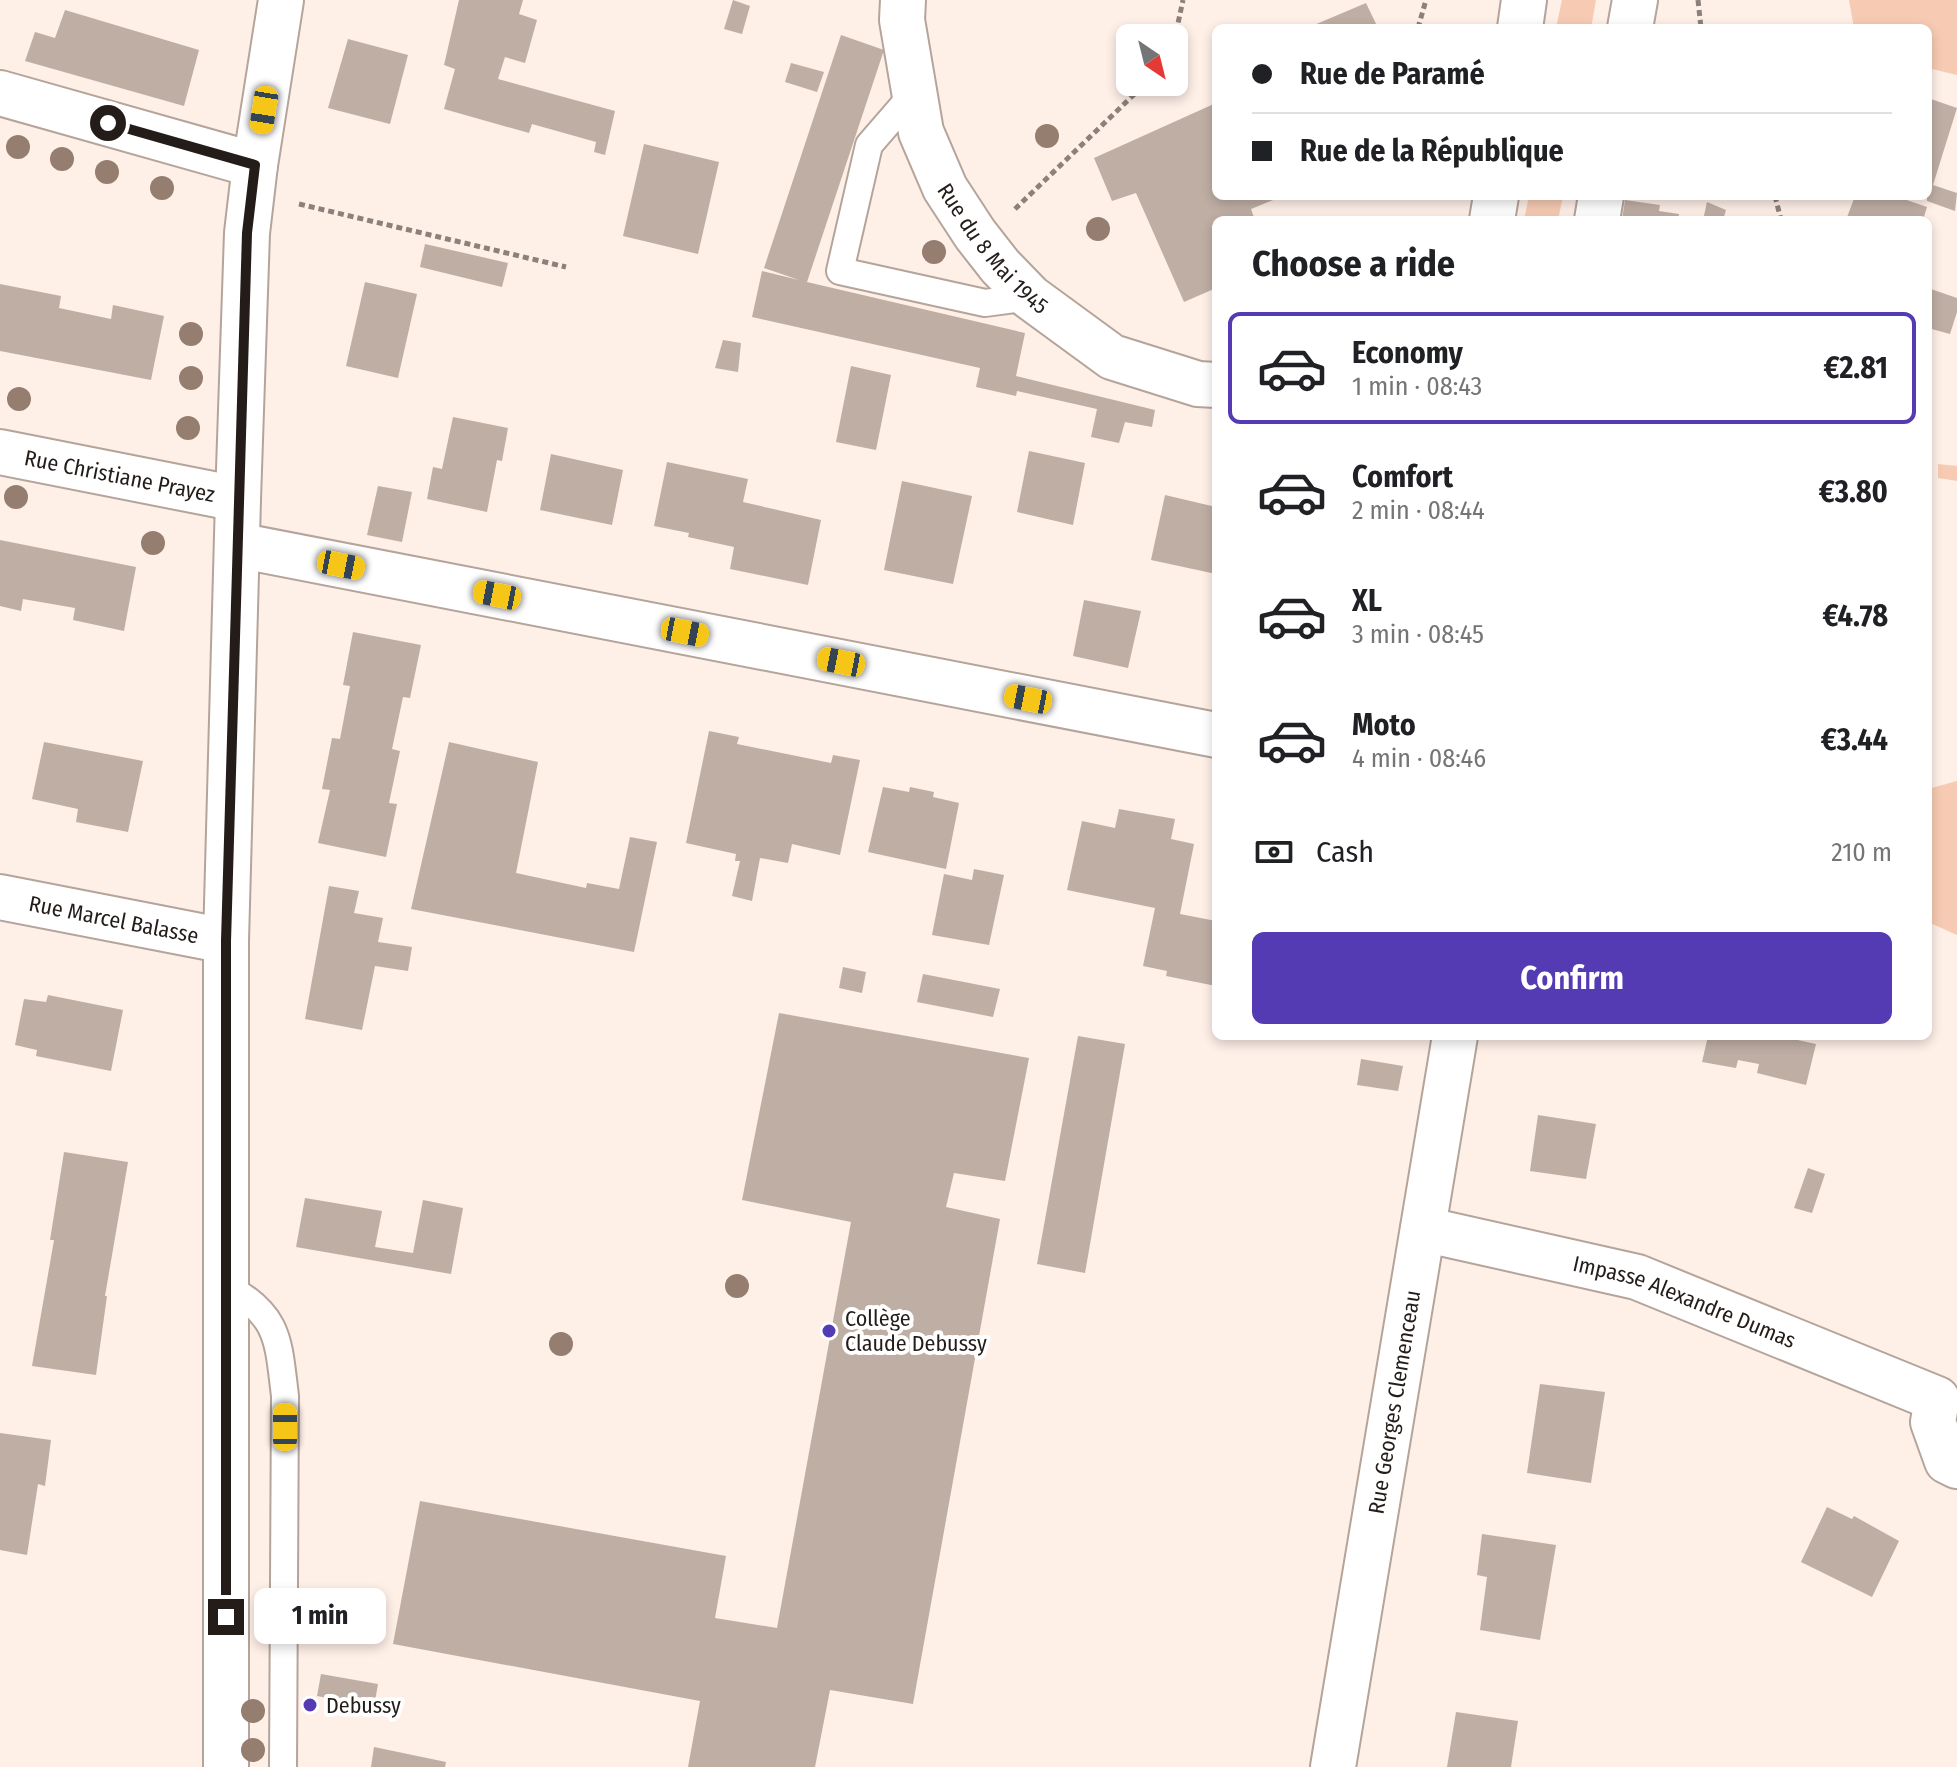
<!DOCTYPE html>
<html lang="en">
<head>
<meta charset="utf-8">
<style>
  :root { --surface:#fff; --page:#f6f6f6; --text:#202124; --muted:#757577; --line:#e0e0e0; --accent:#543bb3 }
  body { margin:0; font-family:"Fira Sans Condensed",sans-serif; background:var(--page); color:var(--text); height:100vh; display:flex; flex-direction:column; font-size:30px; white-space:nowrap }
  * { box-sizing:border-box; margin:0 }
  p { font-size:26px; color:var(--muted) }
  .icon { flex:none; width:44px; height:44px; fill:none; stroke:currentColor; stroke-width:2; stroke-linecap:round; stroke-linejoin:round }
  .map { position:relative; flex:1; overflow:hidden }
  .side { position:absolute; left:1212px; top:216px; width:720px; height:824px; display:flex; flex-direction:column; background:var(--surface); border-radius:12px; box-shadow:0 4px 12px #0003 }
  .side>* { flex:none }
  .guide { position:absolute; left:1212px; top:24px; width:720px; height:176px; border-radius:12px; box-shadow:0 4px 12px #0003; display:grid; align-content:center; height:176px; padding:0 40px; background:var(--surface) }
  .needle { width:52px; rotate:145deg }
  .tools { position:absolute; left:1116px; top:24px; display:grid; gap:16px }
  .tools a { display:grid; place-items:center; width:72px; height:72px; border-radius:12px; background:var(--surface); box-shadow:0 4px 12px #0003; font-size:40px }
  .end { position:absolute; width:36px; height:36px; margin:-18px; border:10px solid #231c19; background:#fff; box-shadow:0 0 0 4px #fff }
  .from { border-radius:50% }
  .bubble { position:absolute; height:56px; border-radius:12px; background:var(--surface); box-shadow:0 4px 12px #0003; font-size:26px; font-weight:700; line-height:56px; text-align:center }
  .car { position:absolute; width:24px; height:48px; margin:-24px -12px; border-radius:10px; box-shadow:0 0 6px 2px #0007; background:linear-gradient(#f5c518 24%,#345 0 40%,#f5c518 0 76%,#345 0 86%,#f5c518 0) }
  .guide b { display:flex; align-items:center; gap:28px; height:76px; font-size:30px }
  .guide b+b { border-top:2px solid var(--line) }
  .guide i { width:20px; height:20px; background:var(--text) }
  ul { padding:0; list-style:none }
  li { display:flex; align-items:center; gap:24px; height:112px; margin:0 16px 12px; padding:0 24px; border:4px solid transparent; border-radius:12px }
  li div { flex:1 }
  li b { display:block; font-size:30px }
  li em { font-style:normal; font-weight:700 }
  li.selected { border-color:var(--accent) }
  li>.icon { width:72px; height:72px; stroke-width:1.5 }
  h2 { padding:0 40px; font-size:36px; line-height:96px }
  .pay { display:flex; align-items:center; gap:20px; height:88px; padding:0 40px; font-size:30px }
  .pay p { margin-inline-start:auto }
  .button { display:flex; gap:16px; margin-top:auto; padding:16px 40px }
  .button a { flex:1; height:92px; border-radius:12px; background:var(--accent); color:#fff; font-size:32px; font-weight:700; line-height:92px; text-align:center }
  .map>svg:first-child { display:block }
</style>
</head>
<body>
<div class="map">
<svg width="1957" height="1767" viewBox="0 0 1957 1767">
  <rect width="100%" height="100%" fill="#feefe7"/>
  <!-- green -->
  <g fill="#f7cbb3">
    <path d="M 1562,0 L 1596,0 L 1591,28 L 1556,28 Z"/>
    <path d="M 1849,0 L 1957,0 L 1957,75 L 1928,68 L 1928,28 L 1854,28 Z"/>
    <path d="M 1529,196 L 1563,196 L 1558,220 L 1524,220 Z"/>
    <path d="M 1938,464 L 1957,466 L 1957,481 L 1938,478 Z"/>
    <path d="M 1957,781 L 1957,935 L 1928,922 L 1928,789 Z"/>
  </g>
  <!-- building -->
  <g fill="#bfaea4">
    <path d="M 459,0 L 523,0 L 519,14 L 537,20 L 525,63 L 505,57 L 498,79 L 615,111 L 605,155 L 594,152 L 596,142 L 532,124 L 529,133 L 444,109 L 455,69 L 444,65 Z"/>
    <path d="M 733,0 L 750,6 L 742,34 L 724,29 Z"/>
    <path d="M 1366,3 L 1378,28 L 1307,28 Z"/>
    <path d="M 65,10 L 199,50 L 184,106 L 25,61 L 35,32 L 55,38 Z"/>
    <path d="M 841,35 L 884,50 L 807,282 L 1025,333 L 1016,376 L 1155,410 L 1152,427 L 1125,422 L 1119,443 L 1091,437 L 1097,409 L 1017,391 L 1016,396 L 976,387 L 980,368 L 752,317 L 762,271 L 799,280 L 764,268 Z"/>
    <path d="M 348,39 L 408,55 L 390,124 L 328,108 Z"/>
    <path d="M 791,63 L 824,72 L 817,92 L 785,82 Z"/>
    <path d="M 1928,98 L 1957,108 L 1933,185 L 1957,193 L 1955,211 L 1927,201 Z"/>
    <path d="M 1216,103 L 1216,196 L 1283,196 L 1251,209 L 1255,220 L 1216,220 L 1216,288 L 1184,302 L 1136,193 L 1112,201 L 1094,158 Z"/>
    <path d="M 644,144 L 719,162 L 698,254 L 623,236 Z"/>
    <path d="M 1855,196 L 1895,196 L 1927,207 L 1923,220 L 1846,220 Z"/>
    <path d="M 1625,200 L 1660,205 L 1659,211 L 1679,214 L 1678,220 L 1622,220 Z"/>
    <path d="M 1707,202 L 1726,210 L 1723,220 L 1703,220 Z"/>
    <path d="M 425,244 L 508,263 L 502,287 L 420,267 Z"/>
    <path d="M 365,282 L 417,294 L 398,378 L 346,366 Z"/>
    <path d="M 0,284 L 61,296 L 59,308 L 111,319 L 113,305 L 164,316 L 151,380 L 0,351 Z"/>
    <path d="M 1928,288 L 1957,298 L 1957,312 L 1950,334 L 1928,328 Z"/>
    <path d="M 723,340 L 741,343 L 738,372 L 715,368 Z"/>
    <path d="M 851,366 L 891,375 L 876,450 L 836,442 Z"/>
    <path d="M 453,417 L 508,428 L 502,461 L 497,460 L 487,512 L 427,499 L 433,467 L 442,469 Z"/>
    <path d="M 1029,451 L 1085,463 L 1073,525 L 1017,512 Z"/>
    <path d="M 551,454 L 623,470 L 612,525 L 540,510 Z"/>
    <path d="M 667,462 L 748,479 L 743,502 L 821,520 L 808,585 L 730,569 L 734,547 L 688,537 L 689,533 L 654,526 Z"/>
    <path d="M 902,481 L 972,496 L 953,584 L 884,570 Z"/>
    <path d="M 378,486 L 412,492 L 402,542 L 367,535 Z"/>
    <path d="M 1165,495 L 1216,507 L 1216,574 L 1151,560 Z"/>
    <path d="M 0,540 L 136,567 L 124,631 L 73,620 L 75,608 L 23,599 L 21,611 L 0,606 Z"/>
    <path d="M 1084,600 L 1141,611 L 1128,668 L 1073,656 Z"/>
    <path d="M 353,632 L 421,645 L 410,698 L 403,697 L 392,749 L 400,751 L 389,803 L 397,804 L 386,857 L 318,843 L 330,790 L 322,789 L 332,738 L 340,739 L 350,686 L 343,685 Z"/>
    <path d="M 709,731 L 739,737 L 737,744 L 831,763 L 833,755 L 860,760 L 840,855 L 792,844 L 788,863 L 760,858 L 752,901 L 732,896 L 740,861 L 735,861 L 736,854 L 686,843 Z"/>
    <path d="M 44,742 L 143,761 L 128,832 L 76,822 L 78,809 L 32,799 Z"/>
    <path d="M 449,742 L 538,762 L 516,873 L 586,888 L 587,883 L 619,889 L 630,837 L 657,842 L 634,952 L 411,909 Z"/>
    <path d="M 883,787 L 909,792 L 910,787 L 934,792 L 933,797 L 959,803 L 946,869 L 868,852 Z"/>
    <path d="M 1119,809 L 1175,819 L 1171,839 L 1194,844 L 1180,914 L 1216,921 L 1216,986 L 1166,976 L 1167,971 L 1143,966 L 1155,908 L 1067,890 L 1082,821 L 1115,828 Z"/>
    <path d="M 974,869 L 1004,875 L 989,945 L 932,935 L 944,874 L 972,880 Z"/>
    <path d="M 329,886 L 359,891 L 354,913 L 383,918 L 378,942 L 412,947 L 408,971 L 375,966 L 362,1030 L 305,1019 Z"/>
    <path d="M 843,967 L 866,972 L 862,993 L 839,988 Z"/>
    <path d="M 923,974 L 1000,989 L 993,1017 L 917,1002 Z"/>
    <path d="M 48,995 L 123,1010 L 111,1071 L 36,1056 L 37,1050 L 15,1045 L 24,999 L 46,1002 Z"/>
    <path d="M 779,1013 L 1029,1058 L 1005,1181 L 954,1173 L 946,1207 L 1000,1219 L 913,1704 L 830,1690 L 815,1767 L 688,1767 L 700,1701 L 393,1644 L 420,1501 L 726,1556 L 715,1618 L 777,1628 L 851,1222 L 742,1200 Z"/>
    <path d="M 1078,1036 L 1125,1044 L 1085,1273 L 1037,1264 Z"/>
    <path d="M 1708,1036 L 1779,1036 L 1816,1044 L 1806,1085 L 1757,1073 L 1759,1064 L 1738,1060 L 1736,1068 L 1702,1062 Z"/>
    <path d="M 1361,1059 L 1403,1066 L 1398,1091 L 1357,1085 Z"/>
    <path d="M 1538,1115 L 1596,1124 L 1586,1179 L 1530,1171 Z"/>
    <path d="M 64,1152 L 128,1162 L 105,1296 L 107,1296 L 96,1375 L 32,1366 L 54,1240 L 50,1240 Z"/>
    <path d="M 1808,1168 L 1825,1174 L 1812,1213 L 1794,1208 Z"/>
    <path d="M 305,1198 L 382,1211 L 375,1247 L 413,1253 L 423,1200 L 463,1208 L 451,1274 L 296,1247 Z"/>
    <path d="M 1540,1384 L 1605,1392 L 1591,1483 L 1527,1473 Z"/>
    <path d="M 0,1433 L 51,1440 L 45,1486 L 38,1484 L 27,1555 L 0,1550 Z"/>
    <path d="M 1827,1507 L 1852,1519 L 1854,1516 L 1899,1541 L 1872,1597 L 1801,1562 Z"/>
    <path d="M 1482,1534 L 1556,1545 L 1540,1640 L 1480,1630 L 1487,1577 L 1477,1575 Z"/>
    <path d="M 321,1674 L 378,1684 L 374,1707 L 317,1696 Z"/>
    <path d="M 1456,1712 L 1518,1721 L 1511,1767 L 1447,1767 Z"/>
    <path d="M 374,1747 L 446,1762 L 445,1767 L 371,1767 Z"/>
  </g>
  <g fill="none" stroke-linecap="round" stroke-linejoin="round">
    <defs>
      <g id="service">
        <path d="M 914,93 L 869,145 L 840,271 L 985,303 L 1030,297"/>
        <path d="M 226,1286 C 280,1316 278,1340 285,1396 L 283,1767"/>
      </g>
      <g id="minor">
        <path id="s1" d="M 903,0 L 902,20 L 921,132 L 945,188 L 975,234 L 1000,266 L 1030,297 L 1112,357 L 1198,384 L 1216,385"/>
        <path d="M 1520,28 L 1524,0"/>
        <path d="M 1630,28 L 1635,0"/>
        <path d="M 0,93 L 255,165"/>
        <path d="M 1492,220 L 1496,196"/>
        <path d="M 1597,220 L 1601,196"/>
        <path id="s2" d="M 0,452 L 238,499"/>
        <path d="M 237,545 L 1216,735"/>
        <path id="s3" d="M 0,897 L 226,941"/>
        <path id="s4" d="M 1423,1229 L 1637,1277 L 1937,1399 L 1933,1422 L 1947,1461 L 1957,1466"/>
        <path id="s5" d="M 1333,1767 L 1455,1036"/>
      </g>
      <path id="tertiary" d="M 226,1767 L 226,941 L 238,499 L 247,233 L 255,165 L 281,0"/>
    </defs>
    <!-- service casing -->
    <use href="#service" stroke="#b5a49a" stroke-width="30"/>
    <!-- minor casing -->
    <use href="#minor" stroke="#b5a49a" stroke-width="48"/>
    <!-- tertiary casing -->
    <use href="#tertiary" stroke="#b5a49a" stroke-width="48"/>
    <!-- path -->
    <g stroke="#8b807a" stroke-width="5" stroke-dasharray="6 4" stroke-linecap="butt">
      <path d="M 1698,0 L 1701,28"/>
      <path d="M 1418,28 L 1426,0"/>
      <path d="M 1174,42 L 1183,0"/>
      <path d="M 1775,196 L 1781,220"/>
      <path d="M 299,204 L 566,267"/>
      <path d="M 1015,209 L 1147,82"/>
    </g>
    <!-- service -->
    <use href="#service" stroke="#fff" stroke-width="26"/>
    <!-- minor -->
    <use href="#minor" stroke="#fff" stroke-width="44"/>
    <!-- tertiary -->
    <use href="#tertiary" stroke="#fff" stroke-width="44"/>
  </g>
  <!-- trees -->
  <g fill="#957e70">
    <circle cx="1047" cy="136" r="12"/>
    <circle cx="18" cy="147" r="12"/>
    <circle cx="62" cy="159" r="12"/>
    <circle cx="107" cy="172" r="12"/>
    <circle cx="162" cy="188" r="12"/>
    <circle cx="1098" cy="229" r="12"/>
    <circle cx="934" cy="252" r="12"/>
    <circle cx="191" cy="334" r="12"/>
    <circle cx="191" cy="378" r="12"/>
    <circle cx="19" cy="399" r="12"/>
    <circle cx="188" cy="428" r="12"/>
    <circle cx="16" cy="497" r="12"/>
    <circle cx="153" cy="543" r="12"/>
    <circle cx="737" cy="1286" r="12"/>
    <circle cx="561" cy="1344" r="12"/>
    <circle cx="253" cy="1711" r="12"/>
    <circle cx="253" cy="1750" r="12"/>
  </g>
  <g fill="none" stroke-linecap="round" stroke-linejoin="round">
    <!-- route -->
    <path stroke="#231c19" stroke-width="10" d="M 108,123 L 255,165 L 247,233 L 226,941 L 226,1617"/>
  </g>
  <!-- markers -->
  <g fill="#543bb3" stroke="#fff" stroke-width="3">
    <circle cx="829" cy="1331" r="8"/>
    <circle cx="310" cy="1705" r="8"/>
  </g>
  <g text-anchor="middle" dominant-baseline="central" stroke-width="8" stroke-linejoin="round" paint-order="stroke">
    <!-- street labels -->
    <g font-size="22" fill="#231c19" stroke="#fff">
      <text stroke="none"><textPath href="#s1" startOffset="272">Rue du 8 Mai 1945</textPath></text>
      <text stroke="none"><textPath href="#s2" startOffset="122">Rue Christiane Prayez</textPath></text>
      <text stroke="none"><textPath href="#s3" startOffset="116">Rue Marcel Balasse</textPath></text>
      <text stroke="none"><textPath href="#s4" startOffset="272">Impasse Alexandre Dumas</textPath></text>
      <text stroke="none"><textPath href="#s5" startOffset="370">Rue Georges Clemenceau</textPath></text>
    </g>
    <!-- poi labels -->
    <g font-size="22" fill="#231c19" stroke="#fff" text-anchor="start">
      <text x="845" y="1318">Collège<tspan x="845" dy="25">Claude Debussy</tspan></text>
      <text x="326" y="1705">Debussy</text>
    </g>
  </g>
</svg>
<div class="tools">
<a><svg class="needle" viewBox="-14 -14 28 28"><path d="M0-13l5 13h-10z" fill="#e53935"/><path d="M0 13l5-13h-10z" fill="#757577"/></svg></a>
</div>
<i class="end from" style="left:108px;top:123px"></i>
<i class="end" style="left:226px;top:1617px"></i>
<div class="bubble" style="left:254px;top:1588px;width:132px">1 min</div>
<i class="car" style="left:264px;top:110px;rotate:189deg"></i>
<i class="car" style="left:341px;top:565px;rotate:101deg"></i>
<i class="car" style="left:497px;top:595px;rotate:281deg"></i>
<i class="car" style="left:685px;top:632px;rotate:101deg"></i>
<i class="car" style="left:841px;top:662px;rotate:281deg"></i>
<i class="car" style="left:1028px;top:699px;rotate:281deg"></i>
<i class="car" style="left:285px;top:1427px;rotate:0deg"></i>
<div class="guide">
<b><i class="from"></i>Rue de Paramé</b>
<b><i></i>Rue de la République</b>
</div>
<section class="side">
<h2>Choose a ride</h2>
<ul>
<li class="selected"><svg class="icon" aria-label="car" viewBox="0 0 24 24"><path d="M5 17H2v-5l4-1 3-4h7l3 4 3 1v5h-3M9 17h6M6 11h13"/><circle cx="7" cy="17" r="2"/><circle cx="17" cy="17" r="2"/></svg><div><b>Economy</b><p>1 min · 08:43</p></div><em>€2.81</em></li>
<li><svg class="icon" aria-label="car" viewBox="0 0 24 24"><path d="M5 17H2v-5l4-1 3-4h7l3 4 3 1v5h-3M9 17h6M6 11h13"/><circle cx="7" cy="17" r="2"/><circle cx="17" cy="17" r="2"/></svg><div><b>Comfort</b><p>2 min · 08:44</p></div><em>€3.80</em></li>
<li><svg class="icon" aria-label="car" viewBox="0 0 24 24"><path d="M5 17H2v-5l4-1 3-4h7l3 4 3 1v5h-3M9 17h6M6 11h13"/><circle cx="7" cy="17" r="2"/><circle cx="17" cy="17" r="2"/></svg><div><b>XL</b><p>3 min · 08:45</p></div><em>€4.78</em></li>
<li><svg class="icon" aria-label="car" viewBox="0 0 24 24"><path d="M5 17H2v-5l4-1 3-4h7l3 4 3 1v5h-3M9 17h6M6 11h13"/><circle cx="7" cy="17" r="2"/><circle cx="17" cy="17" r="2"/></svg><div><b>Moto</b><p>4 min · 08:46</p></div><em>€3.44</em></li>
</ul>
<div class="pay"><svg class="icon" aria-label="cash" viewBox="0 0 24 24"><path d="M3 7h18v10H3z"/><circle cx="12" cy="12" r="2"/></svg>Cash<p>210 m</p></div>
<div class="button"><a>Confirm</a></div>
</section>
</div>
</body>
</html>
